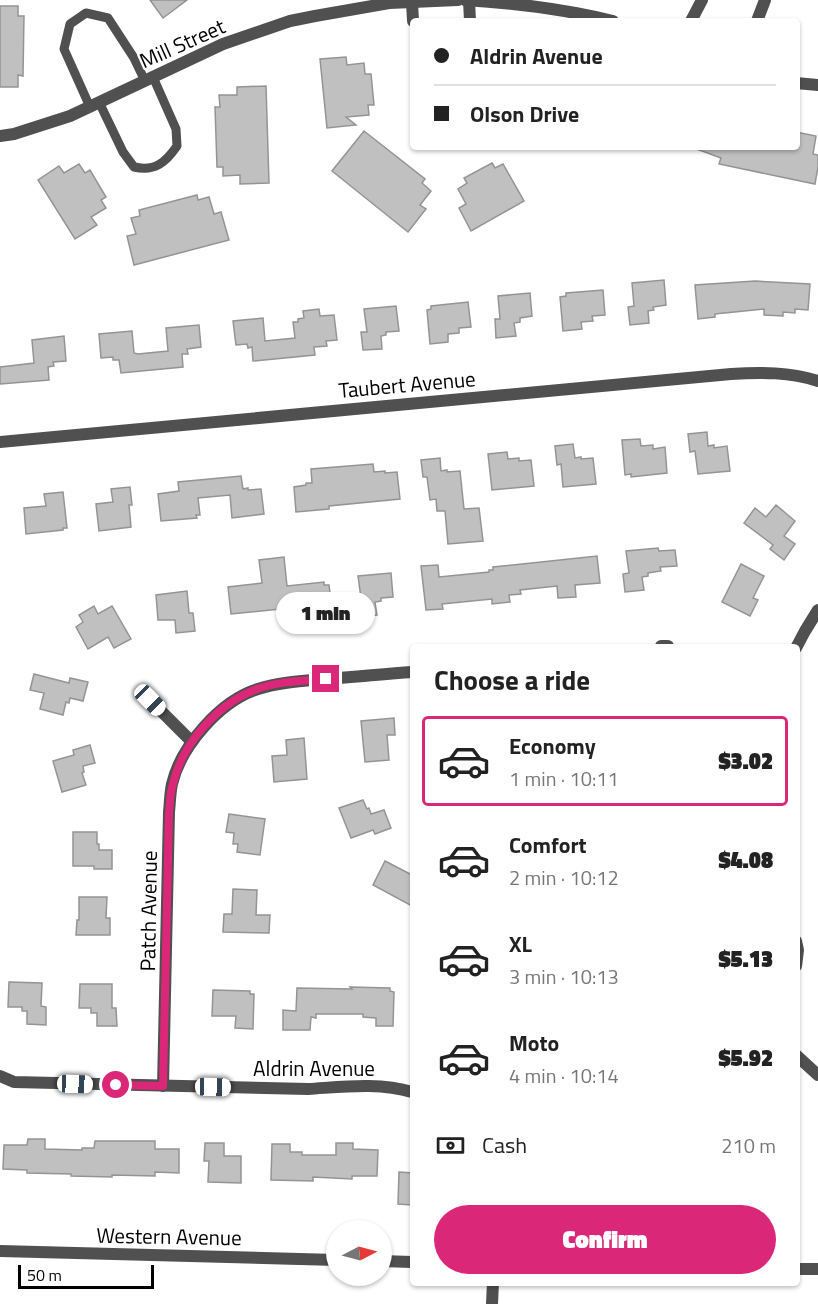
<!DOCTYPE html>
<html lang="en">
<head>
<meta charset="utf-8">
<style>
  :root { --surface:#fff; --page:#f6f6f6; --text:#222; --muted:#767676; --line:#e0e0e0; --accent:#db2777 }
  body { margin:0; font-family:"Titillium Web",sans-serif; background:var(--page); color:var(--text); height:100vh; display:flex; flex-direction:column; font-size:22px; white-space:nowrap }
  * { box-sizing:border-box; margin:0 }
  p { font-size:20px; color:var(--muted) }
  .icon { flex:none; width:33px; height:33px; fill:none; stroke:currentColor; stroke-width:2; stroke-linecap:round; stroke-linejoin:round }
  .map { position:relative; flex:1; overflow:hidden }
  .drawer { position:absolute; left:410px; top:644px; width:390px; height:642px; display:flex; flex-direction:column; background:var(--surface); border-radius:6px; box-shadow:0 2px 4px #0004 }
  .drawer>* { flex:none }
  .banner { position:absolute; left:410px; top:18px; width:390px; height:132px; border-radius:6px; box-shadow:0 2px 4px #0004; display:grid; align-content:center; height:132px; padding:0 24px; background:var(--surface) }
  .needle { width:39px; rotate:84deg }
  .tools { position:absolute; left:326px; top:1220px; display:grid; gap:12px }
  .tools a { display:grid; place-items:center; width:66px; height:66px; border-radius:50%; background:var(--surface); box-shadow:0 2px 4px #0004; font-size:30px }
  .scale { position:absolute; left:18px; bottom:15px; width:136px; box-sizing:border-box; padding-left:6px; border:3px solid #000; border-top:0; font-size:16px; line-height:21px; white-space:nowrap; color:#000; -webkit-text-stroke:4px #fff; paint-order:stroke }
  .end { position:absolute; width:27px; height:27px; margin:-14px; border:8px solid #db2777; background:#fff; box-shadow:0 0 0 3px #fff }
  .from { border-radius:50% }
  .bubble { position:absolute; height:42px; border-radius:21px; background:var(--surface); box-shadow:0 2px 4px #0004; font-size:20px; font-weight:800; line-height:42px; text-align:center }
  .car { position:absolute; width:18px; height:36px; margin:-18px -9px; border-radius:8px; box-shadow:0 0 4px 2px #0007; background:linear-gradient(#fff 24%,#345 0 40%,#fff 0 76%,#345 0 86%,#fff 0) }
  .banner b { display:flex; align-items:center; gap:21px; height:57px; font-size:22px }
  .banner b+b { border-top:2px solid var(--line) }
  .banner i { width:15px; height:15px; background:var(--text) }
  ul { padding:0; list-style:none }
  li { display:flex; align-items:center; gap:18px; height:90px; margin:0 12px 9px; padding:0 12px; border:3px solid transparent; border-radius:6px }
  li div { flex:1 }
  li b { display:block; font-size:22px }
  li em { font-style:normal; font-weight:800 }
  li.on { border-color:var(--accent) }
  li>.icon { width:54px; height:54px; stroke-width:1.5 }
  h2 { padding:0 24px; font-size:27px; line-height:72px }
  .pay { display:flex; align-items:center; gap:15px; height:66px; padding:0 24px; font-size:22px }
  .pay p { margin-inline-start:auto }
  .primary-button { display:flex; gap:12px; margin-top:auto; padding:12px 24px }
  .primary-button a { flex:1; height:69px; border-radius:36px; background:var(--accent); color:#fff; font-size:24px; font-weight:800; line-height:69px; text-align:center }
  .map>svg:first-child { display:block }
</style>
</head>
<body>
<div class="map">
<svg width="818" height="1304" viewBox="0 0 818 1304">
  <rect width="100%" height="100%" fill="#fff"/>
  <!-- building -->
  <g fill="#c0c0c0" stroke="#949494" stroke-width="1.5">
    <path d="M 150,0 L 187,0 L 163,18 Z"/>
    <path d="M 0,6 L 18,6 L 18,16 L 24,16 L 23,76 L 18,75 L 18,87 L 0,87 Z"/>
    <path d="M 346,57 L 347,65 L 364,63 L 365,74 L 371,74 L 374,105 L 368,105 L 369,115 L 346,117 L 356,125 L 327,128 L 320,59 Z"/>
    <path d="M 266,86 L 269,183 L 240,184 L 240,175 L 223,176 L 223,167 L 217,167 L 215,107 L 220,107 L 219,95 L 237,95 L 237,87 Z"/>
    <path d="M 364,131 L 425,179 L 422,183 L 431,191 L 420,205 L 426,209 L 408,232 L 332,171 Z"/>
    <path d="M 796,132 L 816,136 L 813,154 L 818,155 L 818,167 L 815,184 L 719,164 L 721,158 L 694,148 L 796,147 Z"/>
    <path d="M 492,163 L 495,168 L 503,164 L 524,201 L 471,231 L 459,208 L 466,204 L 458,189 L 467,183 L 464,178 Z"/>
    <path d="M 79,164 L 85,173 L 90,170 L 106,197 L 101,200 L 106,208 L 91,217 L 97,225 L 75,239 L 38,180 L 59,166 L 64,173 Z"/>
    <path d="M 197,195 L 198,200 L 209,197 L 214,214 L 221,212 L 229,240 L 134,265 L 127,236 L 136,234 L 131,218 L 140,216 L 139,210 Z"/>
    <path d="M 664,280 L 666,305 L 653,307 L 654,310 L 648,311 L 649,323 L 630,325 L 628,307 L 634,306 L 632,283 Z"/>
    <path d="M 755,281 L 810,284 L 808,310 L 795,309 L 795,313 L 783,312 L 783,316 L 764,315 L 764,309 L 715,314 L 715,317 L 698,319 L 695,285 Z"/>
    <path d="M 603,290 L 605,315 L 592,316 L 593,321 L 581,322 L 582,329 L 563,331 L 560,297 L 566,296 L 566,293 Z"/>
    <path d="M 530,293 L 532,316 L 520,318 L 520,322 L 514,323 L 516,336 L 496,338 L 495,319 L 500,319 L 498,296 Z"/>
    <path d="M 468,302 L 471,327 L 459,328 L 459,333 L 448,334 L 448,342 L 430,344 L 427,310 L 431,309 L 431,306 Z"/>
    <path d="M 396,306 L 399,331 L 386,332 L 386,335 L 381,336 L 382,349 L 363,350 L 361,332 L 367,332 L 364,309 Z"/>
    <path d="M 319,309 L 320,316 L 334,315 L 337,340 L 326,341 L 327,346 L 314,347 L 315,355 L 253,361 L 252,347 L 248,348 L 247,344 L 236,345 L 233,321 L 263,318 L 265,341 L 295,338 L 293,322 L 298,322 L 298,319 L 304,318 L 303,311 Z"/>
    <path d="M 199,325 L 201,347 L 187,349 L 188,354 L 182,354 L 183,367 L 121,373 L 119,360 L 113,360 L 113,357 L 101,358 L 99,334 L 132,331 L 134,353 L 138,354 L 168,351 L 166,328 Z"/>
    <path d="M 64,336 L 66,361 L 53,362 L 54,366 L 48,367 L 49,380 L 0,384 L 0,367 L 34,363 L 32,340 Z"/>
    <path d="M 707,432 L 708,446 L 714,445 L 714,448 L 727,446 L 730,471 L 698,474 L 695,451 L 690,452 L 688,434 Z"/>
    <path d="M 640,439 L 641,446 L 653,445 L 653,449 L 665,447 L 667,473 L 631,477 L 631,474 L 625,475 L 622,440 Z"/>
    <path d="M 573,444 L 575,458 L 581,457 L 581,459 L 593,458 L 596,484 L 563,487 L 561,464 L 557,465 L 555,446 Z"/>
    <path d="M 507,452 L 508,459 L 519,458 L 519,461 L 531,460 L 534,486 L 492,490 L 488,454 Z"/>
    <path d="M 440,458 L 441,471 L 447,470 L 447,472 L 460,471 L 464,509 L 479,508 L 483,541 L 448,544 L 445,511 L 437,511 L 436,499 L 430,500 L 427,477 L 423,477 L 421,460 Z"/>
    <path d="M 373,464 L 374,472 L 385,471 L 385,473 L 397,472 L 400,499 L 329,506 L 329,509 L 296,512 L 294,487 L 306,485 L 306,483 L 312,483 L 311,469 Z"/>
    <path d="M 241,476 L 243,489 L 248,488 L 248,490 L 261,489 L 264,514 L 232,518 L 230,495 L 198,498 L 200,515 L 196,515 L 197,518 L 161,521 L 158,494 L 179,491 L 178,482 Z"/>
    <path d="M 130,487 L 132,505 L 129,505 L 131,527 L 99,531 L 96,504 L 113,502 L 111,489 Z"/>
    <path d="M 63,492 L 67,528 L 63,528 L 63,530 L 26,534 L 24,508 L 46,506 L 44,494 Z"/>
    <path d="M 776,505 L 795,521 L 784,536 L 795,544 L 784,560 L 770,549 L 773,545 L 744,523 L 755,508 L 766,517 Z"/>
    <path d="M 658,548 L 659,551 L 675,550 L 677,566 L 660,567 L 661,571 L 648,573 L 648,576 L 642,577 L 644,590 L 625,592 L 623,574 L 629,573 L 626,551 Z"/>
    <path d="M 597,556 L 600,583 L 575,585 L 576,597 L 558,598 L 557,586 L 520,590 L 521,594 L 509,595 L 510,602 L 492,604 L 492,599 L 442,604 L 443,609 L 426,610 L 421,566 L 438,565 L 439,577 L 489,572 L 489,570 L 493,570 L 493,567 Z"/>
    <path d="M 284,557 L 287,586 L 324,582 L 324,585 L 329,585 L 331,601 L 361,598 L 358,576 L 391,573 L 393,597 L 381,598 L 381,601 L 375,602 L 377,615 L 315,621 L 314,613 L 302,614 L 301,611 L 290,613 L 290,608 L 231,614 L 228,587 L 262,583 L 259,560 Z"/>
    <path d="M 741,564 L 764,576 L 753,598 L 758,600 L 750,616 L 722,602 Z"/>
    <path d="M 187,591 L 189,613 L 193,613 L 195,631 L 176,633 L 175,620 L 158,620 L 156,595 Z"/>
    <path d="M 94,606 L 98,614 L 112,606 L 131,639 L 114,648 L 108,637 L 88,649 L 76,627 L 83,622 L 79,615 Z"/>
    <path d="M 34,674 L 69,683 L 70,678 L 88,682 L 83,701 L 70,698 L 69,703 L 66,702 L 63,715 L 40,709 L 44,693 L 30,690 Z"/>
    <path d="M 394,718 L 395,735 L 387,735 L 389,760 L 365,762 L 361,721 Z"/>
    <path d="M 304,738 L 307,779 L 274,782 L 272,756 L 287,755 L 286,740 Z"/>
    <path d="M 90,745 L 95,763 L 83,766 L 84,772 L 82,773 L 86,785 L 62,792 L 53,761 L 74,755 L 73,750 Z"/>
    <path d="M 363,800 L 367,809 L 369,808 L 371,814 L 384,810 L 391,828 L 375,834 L 373,830 L 351,838 L 339,808 Z"/>
    <path d="M 229,814 L 265,819 L 260,855 L 237,852 L 238,844 L 233,844 L 234,833 L 226,832 Z"/>
    <path d="M 73,832 L 97,832 L 97,844 L 99,844 L 99,850 L 112,850 L 112,869 L 94,869 L 94,866 L 73,866 Z"/>
    <path d="M 385,861 L 412,875 L 412,906 L 373,885 Z"/>
    <path d="M 233,889 L 257,890 L 256,915 L 270,915 L 269,933 L 223,932 L 224,914 L 232,914 Z"/>
    <path d="M 79,897 L 107,897 L 106,918 L 110,918 L 110,935 L 76,935 L 77,920 L 79,920 Z"/>
    <path d="M 9,982 L 42,983 L 41,1006 L 46,1007 L 46,1025 L 27,1024 L 27,1011 L 22,1011 L 22,1007 L 8,1007 Z"/>
    <path d="M 80,984 L 112,984 L 112,1008 L 116,1008 L 117,1026 L 97,1026 L 97,1013 L 91,1013 L 91,1008 L 79,1008 Z"/>
    <path d="M 350,987 L 390,988 L 390,991 L 394,992 L 393,1026 L 376,1026 L 376,1018 L 363,1017 L 363,1014 L 316,1014 L 316,1018 L 311,1017 L 310,1030 L 283,1030 L 283,1010 L 296,1011 L 297,988 L 352,989 Z"/>
    <path d="M 213,990 L 250,991 L 250,994 L 254,994 L 253,1029 L 235,1028 L 236,1016 L 212,1016 Z"/>
    <path d="M 28,1139 L 45,1139 L 45,1149 L 82,1150 L 82,1148 L 94,1148 L 95,1141 L 155,1141 L 155,1149 L 179,1149 L 179,1173 L 155,1172 L 155,1176 L 112,1175 L 112,1177 L 71,1176 L 71,1174 L 27,1173 L 27,1170 L 3,1169 L 4,1145 L 27,1145 Z"/>
    <path d="M 205,1143 L 224,1143 L 224,1156 L 241,1156 L 241,1183 L 208,1182 L 209,1161 L 204,1161 Z"/>
    <path d="M 336,1143 L 353,1143 L 353,1149 L 378,1150 L 377,1176 L 352,1176 L 352,1179 L 313,1177 L 313,1181 L 271,1180 L 272,1144 L 290,1144 L 290,1152 L 302,1152 L 302,1155 L 336,1155 Z"/>
    <path d="M 399,1172 L 412,1173 L 412,1205 L 398,1204 Z"/>
  </g>
  <g fill="none" stroke-linecap="round" stroke-linejoin="round">
    <!-- lane -->
    <g stroke="#505050" stroke-width="9">
      <path d="M 99,102 L 123,152 L 134,167 C 155,172 166,162 177,146 L 176,129 L 153,77"/>
      <path d="M 90,107 L 64,49 L 70,24 L 86,13 L 108,18 L 134,58 L 145,81"/>
    </g>
    <!-- street -->
    <g stroke="#505050" stroke-width="12">
      <path d="M 465,0 C 515,3 564,9 613,21"/>
      <path d="M 469,0 L 470,21"/>
      <path d="M 412,2 L 413,21"/>
      <path d="M 691,21 L 702,0"/>
      <path d="M 757,21 L 765,0"/>
      <path d="M 796,83 L 818,85"/>
      <path d="M 0,136 L 14,134 L 70,116 L 223,44 L 290,21 L 315,16 L 389,3 L 458,0"/>
      <path d="M 0,442 L 731,374 C 761,372 790,372 818,381"/>
      <path d="M 661,646 L 668,646"/>
      <path d="M 796,648 L 805,631 L 818,610"/>
      <path d="M 150,700 L 192,742"/>
      <path d="M 796,941 L 798,950 L 796,966"/>
      <path d="M 796,1055 L 818,1075"/>
      <path d="M 0,1076 L 14,1082 L 308,1089 C 342,1087 379,1082 412,1092"/>
      <path d="M 163,1086 L 169,812 C 170,803 170,793 172,784 C 181,746 220,701 258,689 C 280,682 303,681 326,679 C 355,677 384,674 412,672"/>
      <path d="M 0,1251 L 336,1260"/>
      <path d="M 381,1261 L 412,1262"/>
      <path d="M 796,1269 L 818,1269"/>
      <path d="M 492,1304 L 493,1282"/>
    </g>
  </g>
  <g fill="none" stroke-linecap="round" stroke-linejoin="round">
    <!-- route -->
    <path stroke="#db2777" stroke-width="8" d="M 116,1085 L 163,1086 L 169,812 C 170,803 170,793 173,784 C 182,744 218,703 257,689 C 279,681 303,681 326,679"/>
  </g>
  <g text-anchor="middle" dominant-baseline="central" stroke-width="4.5" stroke-linejoin="round" paint-order="stroke">
    <!-- street labels -->
    <g font-size="21" fill="#000" stroke="#fff">
      <text transform="translate(182 43) rotate(-24)">Mill Street</text>
      <text transform="translate(407 384) rotate(-5)">Taubert Avenue</text>
      <text transform="translate(148 911) rotate(-89)">Patch Avenue</text>
      <text x="314" y="1068">Aldrin Avenue</text>
      <text transform="translate(169 1236) rotate(1)">Western Avenue</text>
    </g>
  </g>
</svg>
<div class="tools">
<a><svg class="needle" viewBox="-14 -14 28 28"><path d="M0-13l5 13h-10z" fill="#e53935"/><path d="M0 13l5-13h-10z" fill="#767676"/></svg></a>
</div>
<div class="scale">50 m</div>
<i class="end from" style="left:116px;top:1085px"></i>
<i class="end" style="left:326px;top:679px"></i>
<div class="bubble" style="left:276px;top:592px;width:99px">1 min</div>
<i class="car" style="left:150px;top:700px;rotate:135deg"></i>
<i class="car" style="left:75px;top:1084px;rotate:92deg"></i>
<i class="car" style="left:213px;top:1087px;rotate:91deg"></i>
<div class="banner">
<b><i class="from"></i>Aldrin Avenue</b>
<b><i></i>Olson Drive</b>
</div>
<section class="drawer">
<h2>Choose a ride</h2>
<ul>
<li class="on"><svg class="icon" aria-label="car" viewBox="0 0 24 24"><path d="M5 17H2v-5l4-1 3-4h7l3 4 3 1v5h-3M9 17h6M6 11h13"/><circle cx="7" cy="17" r="2"/><circle cx="17" cy="17" r="2"/></svg><div><b>Economy</b><p>1 min · 10:11</p></div><em>$3.02</em></li>
<li><svg class="icon" aria-label="car" viewBox="0 0 24 24"><path d="M5 17H2v-5l4-1 3-4h7l3 4 3 1v5h-3M9 17h6M6 11h13"/><circle cx="7" cy="17" r="2"/><circle cx="17" cy="17" r="2"/></svg><div><b>Comfort</b><p>2 min · 10:12</p></div><em>$4.08</em></li>
<li><svg class="icon" aria-label="car" viewBox="0 0 24 24"><path d="M5 17H2v-5l4-1 3-4h7l3 4 3 1v5h-3M9 17h6M6 11h13"/><circle cx="7" cy="17" r="2"/><circle cx="17" cy="17" r="2"/></svg><div><b>XL</b><p>3 min · 10:13</p></div><em>$5.13</em></li>
<li><svg class="icon" aria-label="car" viewBox="0 0 24 24"><path d="M5 17H2v-5l4-1 3-4h7l3 4 3 1v5h-3M9 17h6M6 11h13"/><circle cx="7" cy="17" r="2"/><circle cx="17" cy="17" r="2"/></svg><div><b>Moto</b><p>4 min · 10:14</p></div><em>$5.92</em></li>
</ul>
<div class="pay"><svg class="icon" aria-label="cash" viewBox="0 0 24 24"><path d="M3 7h18v10H3z"/><circle cx="12" cy="12" r="2"/></svg>Cash<p>210 m</p></div>
<div class="primary-button"><a>Confirm</a></div>
</section>
</div>
</body>
</html>
